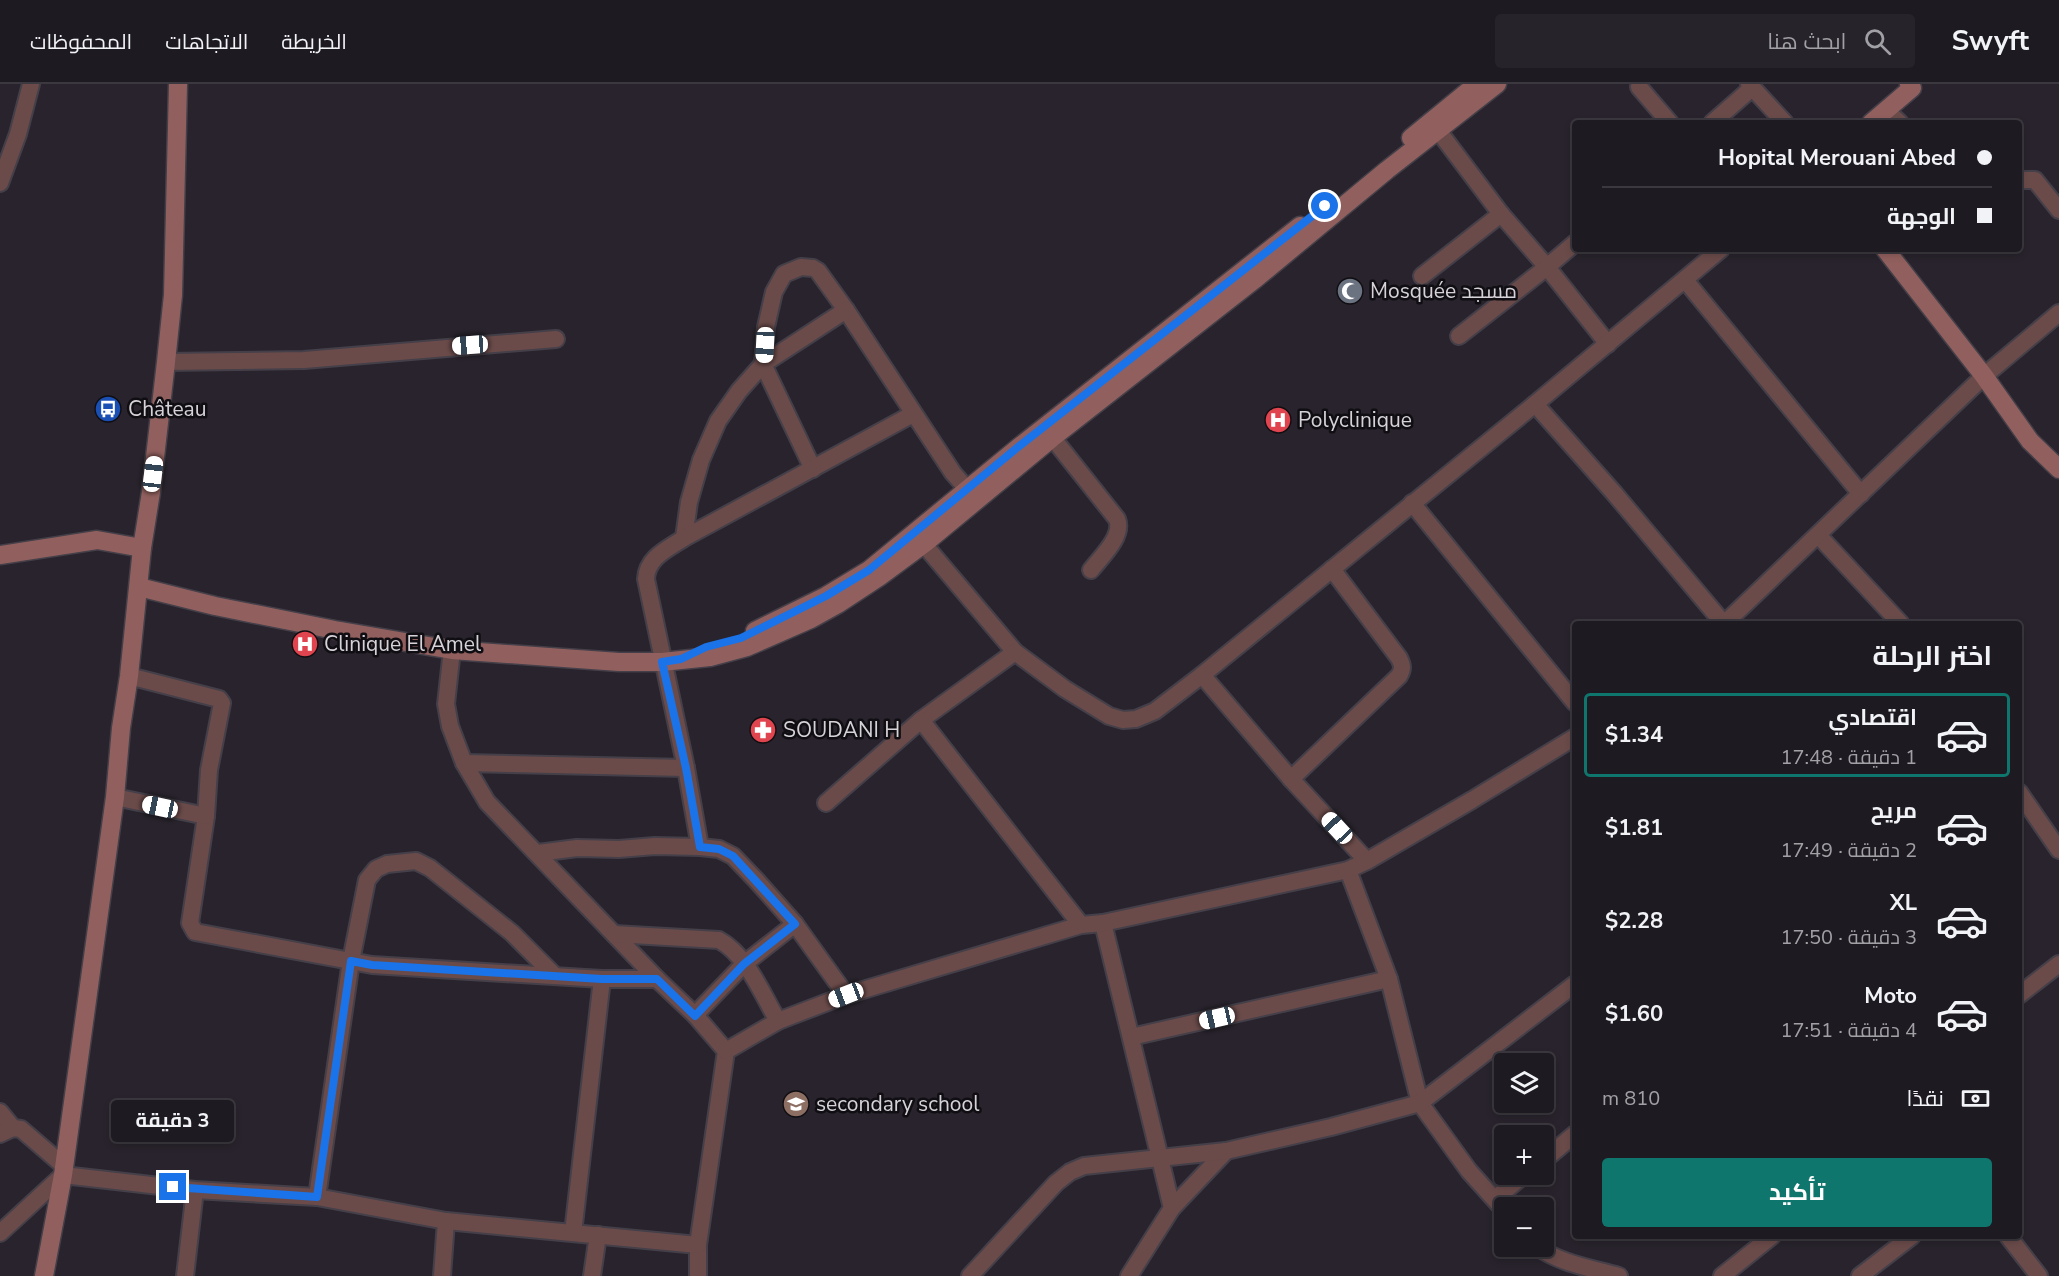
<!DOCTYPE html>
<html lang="ar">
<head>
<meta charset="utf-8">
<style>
  :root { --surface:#1e1a21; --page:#26232a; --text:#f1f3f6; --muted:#a1a1a5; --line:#3c383f; --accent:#0f766e }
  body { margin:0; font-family:"Nunito Sans",Cairo,sans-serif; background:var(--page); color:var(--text); direction:rtl; height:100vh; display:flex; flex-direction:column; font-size:22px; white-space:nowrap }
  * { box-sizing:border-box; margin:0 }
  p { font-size:20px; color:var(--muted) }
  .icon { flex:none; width:33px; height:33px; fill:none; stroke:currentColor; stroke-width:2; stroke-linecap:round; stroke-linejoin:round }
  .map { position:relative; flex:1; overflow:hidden; direction:ltr }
  .details { position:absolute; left:1572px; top:537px; width:450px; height:618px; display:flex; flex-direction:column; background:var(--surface); border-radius:6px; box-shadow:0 3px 9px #0003,0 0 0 2px var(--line); direction:rtl }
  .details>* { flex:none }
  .guide { position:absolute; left:1572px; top:36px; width:450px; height:132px; border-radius:6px; box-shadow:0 3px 9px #0003,0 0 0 2px var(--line); direction:rtl; display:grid; align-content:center; height:132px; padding:0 30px; background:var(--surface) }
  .tools { position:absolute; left:1494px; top:969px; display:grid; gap:12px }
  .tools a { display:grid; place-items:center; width:60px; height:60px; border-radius:6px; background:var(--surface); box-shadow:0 3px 9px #0003,0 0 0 2px var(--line); font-size:30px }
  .end { position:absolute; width:27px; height:27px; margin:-14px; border:8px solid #1a73e8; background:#fff; box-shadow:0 0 0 3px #fff }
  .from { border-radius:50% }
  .bubble { position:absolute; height:42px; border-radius:6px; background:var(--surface); box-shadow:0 3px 9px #0003,0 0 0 2px var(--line); font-size:20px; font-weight:700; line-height:42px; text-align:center; direction:rtl }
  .car { position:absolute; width:18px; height:36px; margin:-18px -9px; border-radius:8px; box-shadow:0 0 4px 2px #0007; background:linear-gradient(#fff 24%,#345 0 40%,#fff 0 76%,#345 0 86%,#fff 0) }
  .guide b { display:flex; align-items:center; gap:21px; height:57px; font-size:22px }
  .guide b+b { border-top:2px solid var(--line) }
  .guide i { width:15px; height:15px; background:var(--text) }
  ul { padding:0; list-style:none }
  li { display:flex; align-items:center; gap:18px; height:84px; margin:0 12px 9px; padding:0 18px; border:3px solid transparent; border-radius:6px }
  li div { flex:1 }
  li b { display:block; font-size:22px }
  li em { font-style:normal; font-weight:700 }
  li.current { border-color:var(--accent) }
  li>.icon { width:54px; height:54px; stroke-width:1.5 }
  h2 { padding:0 30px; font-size:27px; line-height:72px }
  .pay { display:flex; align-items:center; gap:15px; height:66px; padding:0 30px; font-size:22px }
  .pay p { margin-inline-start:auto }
  .action { display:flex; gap:12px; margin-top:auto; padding:12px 30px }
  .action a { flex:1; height:69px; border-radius:6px; background:var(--accent); color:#fff; font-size:24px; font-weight:700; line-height:69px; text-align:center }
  header { display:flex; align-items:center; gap:36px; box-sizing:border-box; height:84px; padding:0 30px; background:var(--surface); border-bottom:2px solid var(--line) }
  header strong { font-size:28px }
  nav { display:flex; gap:33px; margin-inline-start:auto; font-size:21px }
  .search { width:420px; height:54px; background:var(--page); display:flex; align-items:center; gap:15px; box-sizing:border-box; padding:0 21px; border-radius:6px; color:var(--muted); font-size:22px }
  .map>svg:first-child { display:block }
</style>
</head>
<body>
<header>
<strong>Swyft</strong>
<div class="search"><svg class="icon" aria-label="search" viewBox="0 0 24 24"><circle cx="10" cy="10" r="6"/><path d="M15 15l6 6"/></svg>ابحث هنا</div>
<nav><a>الخريطة</a><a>الاتجاهات</a><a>المحفوظات</a></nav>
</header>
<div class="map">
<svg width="2059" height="1192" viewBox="0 0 2059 1192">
  <rect width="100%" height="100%" fill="#28232c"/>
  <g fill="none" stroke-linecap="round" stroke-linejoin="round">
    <defs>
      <g id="street">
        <path d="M 1749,0 L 1785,39"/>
        <path d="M 1639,3 L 1670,39"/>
        <path d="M 1886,26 L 1900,39"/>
        <path d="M 1431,37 L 1501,130 L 1547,183 L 1608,260"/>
        <path d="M 1712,39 L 1752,4"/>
        <path d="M 2019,96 L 2035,96 L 2059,126"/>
        <path d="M 0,99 L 18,50 L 31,0"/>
        <path d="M 1422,192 L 1501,130"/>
        <path d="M 1685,196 L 1861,410"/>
        <path d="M 1459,252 L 1547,183 L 1575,159"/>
        <path d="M 166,278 L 304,276 L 556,255"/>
        <path d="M 1535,320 L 1614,409 L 1724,540"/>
        <path d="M 1044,343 L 1117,435 C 1124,452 1101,473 1091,486"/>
        <path d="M 813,385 L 763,280 L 766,243 L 774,208 L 784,190 L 801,183 L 813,184 L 818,187 L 846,226 L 953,389 L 968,406"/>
        <path d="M 1412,419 L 1575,619"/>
        <path d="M 916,451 L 1015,568 L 1065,605 L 1109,632 L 1123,636 L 1136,635 L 1155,627 L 1202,591 L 1535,320 L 1721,165"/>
        <path d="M 1818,451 L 1901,540"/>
        <path d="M 684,454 L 689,418 L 701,376 L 718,337 L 739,307 L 763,280 L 846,226"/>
        <path d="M 1724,540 L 1984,292 L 2059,229"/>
        <path d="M 452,566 L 446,620 L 450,642 L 464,679 L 487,718 L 657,895 L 695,931 L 726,967 L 698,1161 L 698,1192"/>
        <path d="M 1015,568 L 921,636 L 1081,841"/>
        <path d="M 1202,591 L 1291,695 L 1367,777"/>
        <path d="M 129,592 L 219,615 L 222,619 L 209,686 L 206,732 L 190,839 L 195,848 L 372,881 L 602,895 L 657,895"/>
        <path d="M 464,679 L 686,684"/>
        <path d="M 1291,695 L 1399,592 C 1403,585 1403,582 1399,574 L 1332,485"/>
        <path d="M 2019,708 L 2059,766"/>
        <path d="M 115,713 L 206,732"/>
        <path d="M 826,719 L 921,636"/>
        <path d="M 700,763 L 686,684 L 646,495 C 647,473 668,465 684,454 L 913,330"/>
        <path d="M 538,769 L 577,764 L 619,765 L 655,762 L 700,763 L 719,765 L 733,772 L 756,796 L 795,840 L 846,911"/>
        <path d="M 1348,786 L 1389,895 L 1420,1019 L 1469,1087 L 1504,1126"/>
        <path d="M 1103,839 L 1172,1124 L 1129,1192"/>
        <path d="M 614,850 L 719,856 C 747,871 762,910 778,937"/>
        <path d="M 2019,911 L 2059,880"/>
        <path d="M 695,931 L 744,880 L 795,840"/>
        <path d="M 1131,953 L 1389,895"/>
        <path d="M 726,967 L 778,937 L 846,911 L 1081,841 L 1103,839 L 1348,786 L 1367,777 L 1472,716 L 1575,653"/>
        <path d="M 0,1028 L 13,1044"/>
        <path d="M 0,1050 L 13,1044 L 21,1045 L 64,1082"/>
        <path d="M 1544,1076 L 1575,1050"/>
        <path d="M 317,1113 L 351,877 L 367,796 L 376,785 L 387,780 L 416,777 L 430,784 L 512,849 L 555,892"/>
        <path d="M 1495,1115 L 1525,1090"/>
        <path d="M 1172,1124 L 1226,1067"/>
        <path d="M 0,1149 L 63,1091 L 195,1106 L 317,1113 L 446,1137 L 698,1161"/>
        <path d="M 573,1149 L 602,895"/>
        <path d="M 2008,1152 L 2039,1192"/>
        <path d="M 1536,1162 C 1561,1180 1591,1184 1619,1192"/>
        <path d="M 185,1192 L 195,1106"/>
        <path d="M 442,1192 L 446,1137"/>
        <path d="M 592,1192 L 598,1151"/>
        <path d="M 970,1192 L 1056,1099 L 1070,1088 L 1084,1082 L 1226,1067 L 1331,1043 L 1420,1019 L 1575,900"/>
        <path d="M 1722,1192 L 1772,1152"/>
        <path d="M 1860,1192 L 1912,1152"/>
      </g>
      <g id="secondary">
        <path d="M 1871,39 L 1912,4 L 1909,0"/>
        <path d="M 1411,54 L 1477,0"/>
        <path d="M 1885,165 L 1984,292 L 2030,357 L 2059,385"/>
        <path d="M 0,471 L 97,456 L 142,464"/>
        <path d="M 139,503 L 215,522 L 335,546 L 452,566 L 619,578 L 662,578 L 710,573 L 747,563 L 811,535 L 838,520 L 879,493 L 925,459 L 1052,354 L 1254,196 L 1387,86 L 1497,0"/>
        <path d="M 755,547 L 826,512 L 869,486 L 1019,363 L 1300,142"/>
        <path d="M 44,1192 L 63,1091 L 115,713 L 121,644 L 129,592 L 142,464 L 151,408 L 166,278 L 173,211 L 178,0"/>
      </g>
    </defs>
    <!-- street casing -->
    <use href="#street" stroke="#443f48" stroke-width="20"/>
    <!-- secondary casing -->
    <use href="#secondary" stroke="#443f48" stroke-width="21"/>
    <!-- street -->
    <use href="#street" stroke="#6a4b4a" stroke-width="16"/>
    <!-- secondary -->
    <use href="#secondary" stroke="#91605e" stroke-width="18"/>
  </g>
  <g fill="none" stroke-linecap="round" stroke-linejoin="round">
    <!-- route -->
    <path stroke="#1a73e8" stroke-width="8" d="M 173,1103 L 317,1113 L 351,877 L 372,881 L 602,895 L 657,895 L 695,932 L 744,880 L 795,840 L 733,772 L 719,765 L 700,763 L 686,684 L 662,578 L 681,575 L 706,563 L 741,554 L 826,512 L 869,486 L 1018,363 L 1325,122"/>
  </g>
  <!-- icons -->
  <defs>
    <symbol id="mosque-disc" viewBox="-11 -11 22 22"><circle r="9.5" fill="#6b7280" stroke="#100e12"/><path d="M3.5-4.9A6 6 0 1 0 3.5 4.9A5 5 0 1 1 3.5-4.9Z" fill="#fff"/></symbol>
    <symbol id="bus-disc" viewBox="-11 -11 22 22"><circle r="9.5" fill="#1a4fb4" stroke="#100e12"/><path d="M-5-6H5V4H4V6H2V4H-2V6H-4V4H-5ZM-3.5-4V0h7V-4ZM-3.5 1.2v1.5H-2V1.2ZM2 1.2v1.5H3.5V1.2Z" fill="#fff"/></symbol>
    <symbol id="hospital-disc" viewBox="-11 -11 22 22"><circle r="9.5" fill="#e0444e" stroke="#100e12"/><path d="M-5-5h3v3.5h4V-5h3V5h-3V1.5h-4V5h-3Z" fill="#fff"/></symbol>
    <symbol id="pharmacy-disc" viewBox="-11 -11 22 22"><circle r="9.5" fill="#e0444e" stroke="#100e12"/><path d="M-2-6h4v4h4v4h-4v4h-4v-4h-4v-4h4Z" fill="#fff"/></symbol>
    <symbol id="school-disc" viewBox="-11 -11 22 22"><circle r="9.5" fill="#8d6e63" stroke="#100e12"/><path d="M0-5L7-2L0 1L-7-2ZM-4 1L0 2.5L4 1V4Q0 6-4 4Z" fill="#fff"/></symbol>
  </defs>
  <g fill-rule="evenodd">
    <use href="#mosque-disc" x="1335" y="192" width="30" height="30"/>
    <use href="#bus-disc" x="93" y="310" width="30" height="30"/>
    <use href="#hospital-disc" x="1263" y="321" width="30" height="30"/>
    <use href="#hospital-disc" x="290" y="545" width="30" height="30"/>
    <use href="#pharmacy-disc" x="748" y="631" width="30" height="30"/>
    <use href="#school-disc" x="781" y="1005" width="30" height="30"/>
  </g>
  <g text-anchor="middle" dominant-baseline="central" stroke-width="5" stroke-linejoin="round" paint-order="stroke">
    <!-- poi labels -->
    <g font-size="21" fill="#d6d2d8" stroke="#100e12" text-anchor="start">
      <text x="1370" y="207">Mosquée مسجد</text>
      <text x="128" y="325">Château</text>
      <text x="1298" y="336">Polyclinique</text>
      <text x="324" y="560">Clinique El Amel</text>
      <text x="783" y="646">SOUDANI H</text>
      <text x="816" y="1020">secondary school</text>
    </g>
  </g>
</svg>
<div class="tools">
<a><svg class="icon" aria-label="layers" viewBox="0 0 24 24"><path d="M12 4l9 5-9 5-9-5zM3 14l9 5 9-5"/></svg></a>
<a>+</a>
<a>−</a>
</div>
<i class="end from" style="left:1325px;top:122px"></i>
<i class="end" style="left:173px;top:1103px"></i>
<div class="bubble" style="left:111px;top:1016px;width:123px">3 دقيقة</div>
<i class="car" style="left:470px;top:261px;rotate:266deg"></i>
<i class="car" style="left:765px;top:261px;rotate:183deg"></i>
<i class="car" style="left:153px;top:390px;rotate:7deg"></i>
<i class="car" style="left:160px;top:723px;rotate:282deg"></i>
<i class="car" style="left:1337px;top:744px;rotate:317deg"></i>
<i class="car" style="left:846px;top:911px;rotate:249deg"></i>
<i class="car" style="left:1217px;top:934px;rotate:257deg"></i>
<div class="guide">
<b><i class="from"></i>Hopital Merouani Abed</b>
<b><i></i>الوجهة</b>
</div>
<section class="details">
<h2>اختر الرحلة</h2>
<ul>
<li class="current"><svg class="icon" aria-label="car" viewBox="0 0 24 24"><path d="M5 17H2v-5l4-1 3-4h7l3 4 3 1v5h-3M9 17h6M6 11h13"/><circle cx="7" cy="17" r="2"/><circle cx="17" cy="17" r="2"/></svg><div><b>اقتصادي</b><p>1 دقيقة · 17:48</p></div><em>$1.34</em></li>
<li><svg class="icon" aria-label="car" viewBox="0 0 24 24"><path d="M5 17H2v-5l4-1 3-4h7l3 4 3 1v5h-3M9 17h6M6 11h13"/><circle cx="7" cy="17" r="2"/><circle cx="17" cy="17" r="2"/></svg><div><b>مريح</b><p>2 دقيقة · 17:49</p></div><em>$1.81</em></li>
<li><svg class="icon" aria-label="car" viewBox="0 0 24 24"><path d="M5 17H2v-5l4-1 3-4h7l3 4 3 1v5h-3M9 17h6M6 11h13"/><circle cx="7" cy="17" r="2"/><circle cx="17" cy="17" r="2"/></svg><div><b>XL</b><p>3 دقيقة · 17:50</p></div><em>$2.28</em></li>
<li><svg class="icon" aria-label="car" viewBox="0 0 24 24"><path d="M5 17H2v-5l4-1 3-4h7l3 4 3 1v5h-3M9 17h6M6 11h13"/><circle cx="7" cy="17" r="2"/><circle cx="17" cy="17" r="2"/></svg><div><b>Moto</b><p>4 دقيقة · 17:51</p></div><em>$1.60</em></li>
</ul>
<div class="pay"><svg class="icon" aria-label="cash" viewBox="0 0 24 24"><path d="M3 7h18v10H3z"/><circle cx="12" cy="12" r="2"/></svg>نقدًا<p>810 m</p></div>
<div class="action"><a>تأكيد</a></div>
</section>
</div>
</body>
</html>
